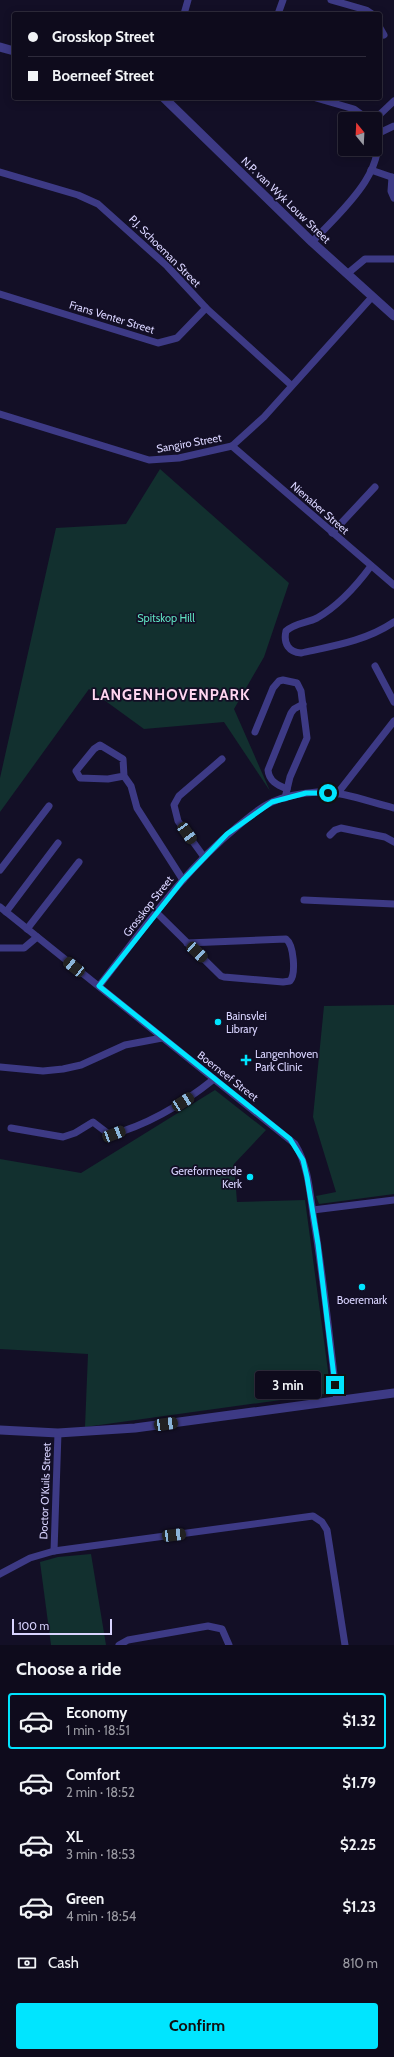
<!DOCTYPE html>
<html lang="en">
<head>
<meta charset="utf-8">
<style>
  :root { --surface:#0e0b1c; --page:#1c1929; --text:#f1f3f6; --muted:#9b9ba3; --line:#2e2b3b; --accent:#00e5ff }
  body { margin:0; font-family:Cabin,sans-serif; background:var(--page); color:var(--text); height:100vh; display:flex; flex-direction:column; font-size:15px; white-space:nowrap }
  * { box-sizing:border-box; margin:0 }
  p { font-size:13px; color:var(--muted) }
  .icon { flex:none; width:22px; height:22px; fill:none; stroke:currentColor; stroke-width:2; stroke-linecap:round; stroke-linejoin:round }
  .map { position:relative; height:1645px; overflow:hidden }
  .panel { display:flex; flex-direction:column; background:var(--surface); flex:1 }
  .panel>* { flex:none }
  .banner { position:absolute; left:12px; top:12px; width:370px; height:88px; border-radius:4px; box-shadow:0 2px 10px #0003,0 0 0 1px var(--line); display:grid; align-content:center; height:88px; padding:0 16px; background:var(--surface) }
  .needle { width:26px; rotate:342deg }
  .buttons { position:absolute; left:338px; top:112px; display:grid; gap:8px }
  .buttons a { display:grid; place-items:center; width:44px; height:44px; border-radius:4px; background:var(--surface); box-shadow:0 2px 10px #0003,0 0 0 1px var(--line); font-size:20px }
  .scale { position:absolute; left:12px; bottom:10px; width:100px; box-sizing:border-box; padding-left:4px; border:2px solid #d9d4ff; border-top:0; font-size:11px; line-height:14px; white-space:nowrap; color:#d9d4ff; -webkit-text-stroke:3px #130f26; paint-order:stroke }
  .end { position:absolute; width:18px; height:18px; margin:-9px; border:5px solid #00e5ff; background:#111; box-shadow:0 0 0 2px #111 }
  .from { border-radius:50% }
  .bubble { position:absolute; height:28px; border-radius:4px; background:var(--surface); box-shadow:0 2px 10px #0003,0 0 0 1px var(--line); font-size:13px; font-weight:700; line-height:28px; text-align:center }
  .car { position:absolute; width:12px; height:24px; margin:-12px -6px; border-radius:5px; box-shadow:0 0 3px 1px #0007; background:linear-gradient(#222 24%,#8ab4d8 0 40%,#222 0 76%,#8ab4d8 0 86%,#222 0) }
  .banner b { display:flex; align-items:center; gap:14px; height:38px; font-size:15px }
  .banner b+b { border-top:1px solid var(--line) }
  .banner i { width:10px; height:10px; background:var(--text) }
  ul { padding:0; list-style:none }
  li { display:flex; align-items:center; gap:12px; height:56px; margin:0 8px 6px; padding:0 8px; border:2px solid transparent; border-radius:4px }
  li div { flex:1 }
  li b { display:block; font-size:15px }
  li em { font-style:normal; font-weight:700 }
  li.on { border-color:var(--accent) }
  li>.icon { width:36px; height:36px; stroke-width:1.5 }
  h2 { padding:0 16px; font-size:18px; line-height:48px }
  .pay { display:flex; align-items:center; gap:10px; height:44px; padding:0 16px; font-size:15px }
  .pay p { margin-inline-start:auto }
  .cta { display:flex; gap:8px; margin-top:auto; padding:8px 16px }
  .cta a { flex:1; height:46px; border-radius:4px; background:var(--accent); color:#111; font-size:16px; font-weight:700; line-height:46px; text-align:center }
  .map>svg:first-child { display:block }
</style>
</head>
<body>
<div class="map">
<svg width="394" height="1645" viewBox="0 0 394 1645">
  <rect width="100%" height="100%" fill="#130f26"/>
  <!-- green -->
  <g fill="#12302f">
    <path d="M 160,469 L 289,583 L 264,657 L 234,709 L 270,791 L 224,722 L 144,729 L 89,689 L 0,812 L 0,778 L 56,528 L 126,524 Z"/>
    <path d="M 394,1005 L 394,1194 L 319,1204 L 316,1196 L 336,1192 L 313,1117 L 324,1006 Z"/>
    <path d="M 215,1090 L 266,1130 L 234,1164 L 237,1202 L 305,1200 L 331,1393 L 85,1427 L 88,1354 L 0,1349 L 0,1159 L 81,1173 Z"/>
    <path d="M 91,1554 L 106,1645 L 51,1645 L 40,1562 L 58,1557 Z"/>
  </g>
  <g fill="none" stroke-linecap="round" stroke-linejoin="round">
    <!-- minor -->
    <g stroke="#3d3a85" stroke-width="7">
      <path d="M 331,0 L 366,10 L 372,14"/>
      <path d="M 184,14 L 188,0"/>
      <path d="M 278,14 L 283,0"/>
      <path d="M 380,28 L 384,35"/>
      <path d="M 316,98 L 354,109 L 368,119"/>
      <path d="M 375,119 L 394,101"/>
      <path d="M 377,134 L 394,126"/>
      <path d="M 371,170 L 394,178"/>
      <path d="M 0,172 L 78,195 L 98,204 L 167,266 L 206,308 L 291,385"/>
      <path d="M 392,177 L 391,191 L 394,198"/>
      <path d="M 312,242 C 338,214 391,170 375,127"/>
      <path d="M 347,274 L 365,259 L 394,259"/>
      <path d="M 0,294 L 158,343 L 177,338 L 206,308"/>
      <path d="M 0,414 L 149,460 L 179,458 L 232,446 L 264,417 L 372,297"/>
      <path d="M 232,446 L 394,585"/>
      <path d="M 332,533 L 375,487"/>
      <path d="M 371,566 C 357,585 338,606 317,618 C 307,623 294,623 286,631 C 283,644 289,652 301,653 C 333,646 366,641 394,622"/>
      <path d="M 375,666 L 394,702"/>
      <path d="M 255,732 L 273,688 L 279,681 L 283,680 L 297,683 L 301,691 L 307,738 L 290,777 L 285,798"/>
      <path d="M 124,776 L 108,779 L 80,778 L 76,771 L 94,749 L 100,745 L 123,759 L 124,776 L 131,786 L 137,808 L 183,880"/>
      <path d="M 287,789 C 277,785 269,781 268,770 L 291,713 L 294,709 L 303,704"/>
      <path d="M 337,794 L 394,721"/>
      <path d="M 330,835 L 335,830 L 341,828 L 385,837 L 394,842"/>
      <path d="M 204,857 L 178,821 L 174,805 L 179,796 L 222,759"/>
      <path d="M 0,870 L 49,806"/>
      <path d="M 304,900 L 394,904"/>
      <path d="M 0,907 L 295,1144 C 309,1167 310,1195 314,1221 C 324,1281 330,1341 337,1401"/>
      <path d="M 6,912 L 58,843"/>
      <path d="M 157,913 L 221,976 L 224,977 L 283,982 L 290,981 C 296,974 294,945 286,939 L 187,943"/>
      <path d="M 27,929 L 79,862"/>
      <path d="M 0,948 L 24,948 L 37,937"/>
      <path d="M 99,986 C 142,931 183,871 238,826 C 248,818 260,807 272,802 C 285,796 303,793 317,792 C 342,791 369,802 394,808"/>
      <path d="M 0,1067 L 43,1071 L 63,1069 L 81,1065 L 125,1045 L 162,1038"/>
      <path d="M 11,1128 L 63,1137 L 75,1133 L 93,1122 L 110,1135 C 148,1125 184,1103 214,1079"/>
      <path d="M 313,1210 L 394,1200"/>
      <path d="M 54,1551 L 58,1433"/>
      <path d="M 0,1574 L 30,1558 L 54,1551 L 313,1516 L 322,1522 L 327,1530 L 345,1645"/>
      <path d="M 119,1645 L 128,1640 L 208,1626 L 222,1629 L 229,1645"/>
    </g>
    <!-- tertiary -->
    <g stroke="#3d3a85" stroke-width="9">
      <path d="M 0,47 L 14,51"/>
      <path d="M 164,98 L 312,242 L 394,316"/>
      <path d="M 0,1430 L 58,1433 L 135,1428 L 394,1393"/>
    </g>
  </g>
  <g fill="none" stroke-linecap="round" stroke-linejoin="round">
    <!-- route -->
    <path stroke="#00e5ff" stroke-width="5" d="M 328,793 L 306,793 L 272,802 L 227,834 L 183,880 L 99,986 L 290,1139 L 303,1160 L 307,1177 L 318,1244 L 335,1385"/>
  </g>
  <!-- markers -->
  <g fill="#00e5ff" stroke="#130f26" stroke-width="1.5">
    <circle cx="218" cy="1022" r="4"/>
    <path d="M244 1054h4v4h4v4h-4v4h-4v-4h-4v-4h4z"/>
    <circle cx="250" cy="1177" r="4"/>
    <circle cx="362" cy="1287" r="4"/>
  </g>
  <g text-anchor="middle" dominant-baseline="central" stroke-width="3.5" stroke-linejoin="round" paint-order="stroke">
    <!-- street labels -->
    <g font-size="11" fill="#d9d4ff" stroke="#130f26">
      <text transform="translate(286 200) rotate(44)">N.P. van Wyk Louw Street</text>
      <text transform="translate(165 251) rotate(45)">P.J. Schoeman Street</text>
      <text transform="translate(112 317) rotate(17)">Frans Venter Street</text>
      <text transform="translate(189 443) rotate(-10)">Sangiro Street</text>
      <text transform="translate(320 508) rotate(41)">Nienaber Street</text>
      <text transform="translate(148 906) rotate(-52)">Grosskop Street</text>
      <text transform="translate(228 1076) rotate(38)">Boerneef Street</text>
      <text transform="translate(45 1491) rotate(-88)">Doctor O'Kuils Street</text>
    </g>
    <!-- park labels -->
    <g font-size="11" fill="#5fe0c0" stroke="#130f26">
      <text x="166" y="618">Spitskop Hill</text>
    </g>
    <!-- poi labels -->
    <g font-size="11" fill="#d9d4ff" stroke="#130f26" text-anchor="start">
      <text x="226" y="1016">Bainsvlei<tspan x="226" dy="13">Library</tspan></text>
      <text x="255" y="1054">Langenhoven<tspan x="255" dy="13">Park Clinic</tspan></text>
      <text x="242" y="1171" text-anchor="end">Gereformeerde<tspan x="242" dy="13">Kerk</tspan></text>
      <text x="362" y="1300" text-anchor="middle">Boeremark</text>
    </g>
    <!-- district labels -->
    <g font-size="15" font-weight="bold" letter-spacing="1" fill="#ffd6f0" stroke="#130f26">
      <text x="171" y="695">LANGENHOVENPARK</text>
    </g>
  </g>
</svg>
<div class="buttons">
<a><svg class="needle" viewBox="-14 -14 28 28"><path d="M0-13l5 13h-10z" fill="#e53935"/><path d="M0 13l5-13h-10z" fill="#9b9ba3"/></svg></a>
</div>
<div class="scale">100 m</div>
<i class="end from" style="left:328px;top:793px"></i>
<i class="end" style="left:335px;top:1385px"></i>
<div class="bubble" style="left:255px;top:1371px;width:66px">3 min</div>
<i class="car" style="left:187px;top:833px;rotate:144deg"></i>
<i class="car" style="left:197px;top:952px;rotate:133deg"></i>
<i class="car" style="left:74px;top:967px;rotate:309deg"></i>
<i class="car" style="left:183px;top:1102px;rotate:57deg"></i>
<i class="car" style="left:114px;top:1134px;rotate:69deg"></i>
<i class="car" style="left:166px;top:1424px;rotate:82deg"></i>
<i class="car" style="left:174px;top:1535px;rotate:83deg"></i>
<div class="banner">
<b><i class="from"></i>Grosskop Street</b>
<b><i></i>Boerneef Street</b>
</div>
</div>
<section class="panel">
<h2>Choose a ride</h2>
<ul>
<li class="on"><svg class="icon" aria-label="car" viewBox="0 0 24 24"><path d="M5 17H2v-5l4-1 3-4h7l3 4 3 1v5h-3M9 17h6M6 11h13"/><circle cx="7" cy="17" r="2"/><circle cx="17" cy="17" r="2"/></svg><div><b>Economy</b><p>1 min · 18:51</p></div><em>$1.32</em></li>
<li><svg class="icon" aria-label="car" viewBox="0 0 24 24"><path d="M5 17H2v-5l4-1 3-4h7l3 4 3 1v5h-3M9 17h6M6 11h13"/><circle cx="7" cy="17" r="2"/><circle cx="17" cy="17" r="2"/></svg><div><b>Comfort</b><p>2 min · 18:52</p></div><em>$1.79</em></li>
<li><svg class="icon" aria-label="car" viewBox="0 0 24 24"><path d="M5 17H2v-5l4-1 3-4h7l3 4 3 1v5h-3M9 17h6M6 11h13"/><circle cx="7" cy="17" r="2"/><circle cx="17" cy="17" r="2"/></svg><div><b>XL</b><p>3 min · 18:53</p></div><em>$2.25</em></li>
<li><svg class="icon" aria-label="car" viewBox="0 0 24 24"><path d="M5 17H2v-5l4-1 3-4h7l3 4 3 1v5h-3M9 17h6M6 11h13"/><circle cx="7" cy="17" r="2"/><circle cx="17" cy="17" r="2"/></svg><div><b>Green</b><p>4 min · 18:54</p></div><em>$1.23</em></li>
</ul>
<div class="pay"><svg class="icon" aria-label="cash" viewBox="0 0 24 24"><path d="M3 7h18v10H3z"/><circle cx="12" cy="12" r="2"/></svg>Cash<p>810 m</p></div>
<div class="cta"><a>Confirm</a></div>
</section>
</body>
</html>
